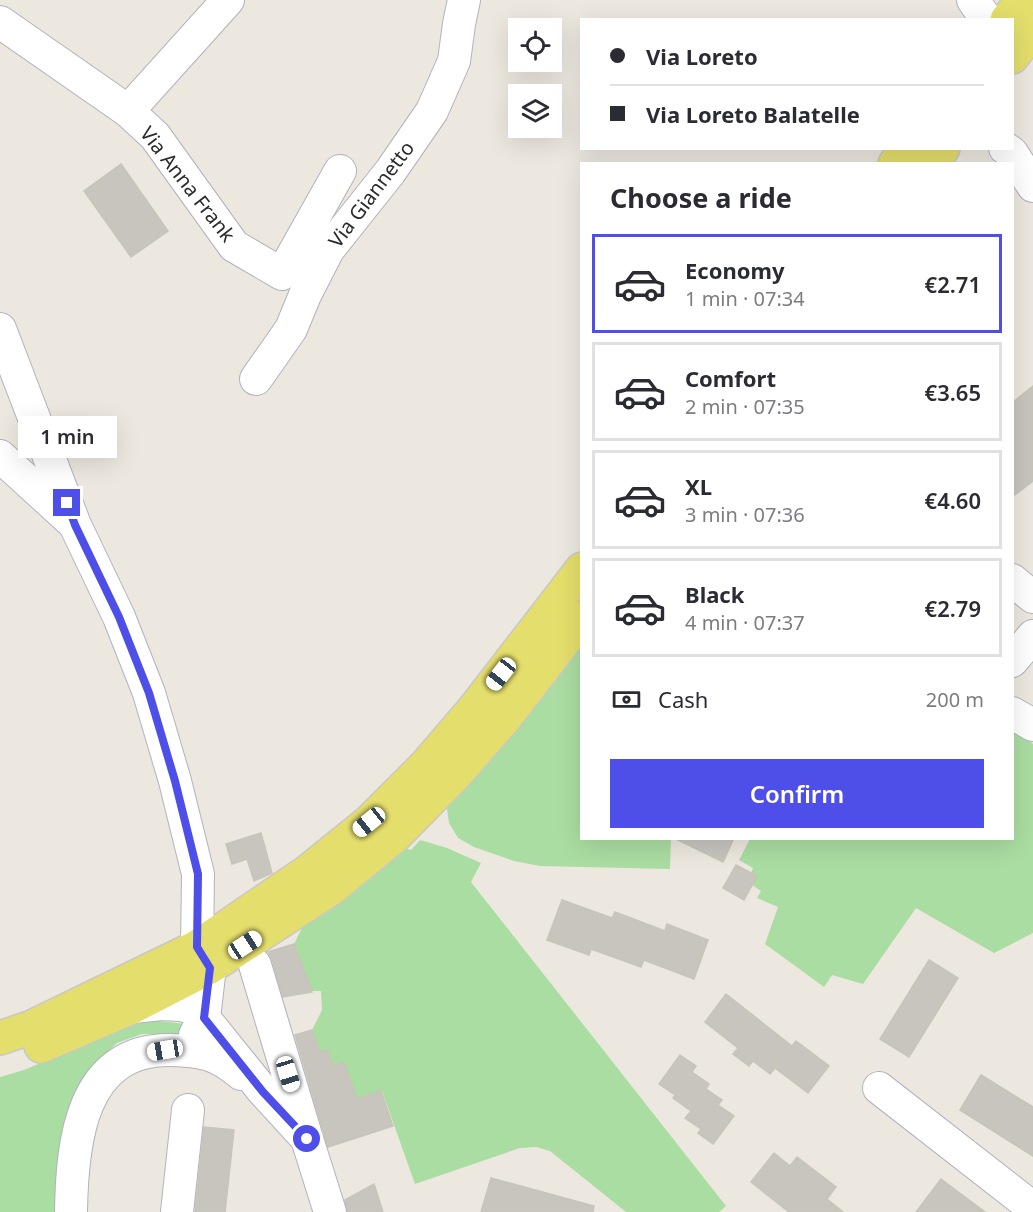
<!DOCTYPE html>
<html lang="en">
<head>
<meta charset="utf-8">
<style>
  :root { --surface:#fff; --page:#f2f2f3; --text:#2b2b33; --muted:#7c7c81; --line:#e1e1e2; --accent:#4e4ee9 }
  body { margin:0; font-family:"Noto Sans",sans-serif; background:var(--page); color:var(--text); height:100vh; display:flex; flex-direction:column; font-size:22px; white-space:nowrap }
  * { box-sizing:border-box; margin:0 }
  p { font-size:20px; color:var(--muted) }
  .icon { flex:none; width:33px; height:33px; fill:none; stroke:currentColor; stroke-width:2; stroke-linecap:round; stroke-linejoin:round }
  .map { position:relative; flex:1; overflow:hidden }
  .sheet { position:absolute; left:580px; top:162px; width:434px; height:678px; display:flex; flex-direction:column; background:var(--surface); border-radius:0px; box-shadow:0 6px 24px #0002 }
  .sheet>* { flex:none }
  .banner { position:absolute; left:580px; top:18px; width:434px; height:132px; border-radius:0px; box-shadow:0 6px 24px #0002; display:grid; align-content:center; height:132px; padding:0 30px; background:var(--surface) }
  .buttons { position:absolute; left:508px; top:18px; display:grid; gap:12px }
  .buttons a { display:grid; place-items:center; width:54px; height:54px; border-radius:0px; background:var(--surface); box-shadow:0 6px 24px #0002; font-size:30px }
  .end { position:absolute; width:27px; height:27px; margin:-14px; border:8px solid #4e4ee9; background:#fff; box-shadow:0 0 0 3px #fff }
  .from { border-radius:50% }
  .bubble { position:absolute; height:42px; border-radius:0px; background:var(--surface); box-shadow:0 6px 24px #0002; font-size:20px; font-weight:600; line-height:42px; text-align:center }
  .car { position:absolute; width:18px; height:36px; margin:-18px -9px; border-radius:8px; box-shadow:0 0 4px 2px #0007; background:linear-gradient(#fff 24%,#345 0 40%,#fff 0 76%,#345 0 86%,#fff 0) }
  .banner b { display:flex; align-items:center; gap:21px; height:57px; font-size:22px }
  .banner b+b { border-top:2px solid var(--line) }
  .banner i { width:15px; height:15px; background:var(--text) }
  ul { padding:0; list-style:none }
  li { display:flex; align-items:center; gap:18px; height:99px; margin:0 12px 9px; padding:0 18px; border:3px solid var(--line); border-radius:0px }
  li div { flex:1 }
  li b { display:block; font-size:22px }
  li em { font-style:normal; font-weight:600 }
  li.selected { border-color:var(--accent) }
  li>.icon { width:54px; height:54px; stroke-width:1.5 }
  h2 { padding:0 30px; font-size:27px; line-height:72px }
  .pay { display:flex; align-items:center; gap:15px; height:66px; padding:0 30px; font-size:22px }
  .pay p { margin-inline-start:auto }
  .action { display:flex; gap:12px; margin-top:auto; padding:12px 30px }
  .action a { flex:1; height:69px; border-radius:0px; background:var(--accent); color:#fff; font-size:24px; font-weight:600; line-height:69px; text-align:center }
  .map>svg:first-child { display:block }
</style>
</head>
<body>
<div class="map">
<svg width="1033" height="1212" viewBox="0 0 1033 1212">
  <rect width="100%" height="100%" fill="#ece8df"/>
  <!-- green -->
  <g fill="#aadda1">
    <path d="M 582,639 L 582,838 L 671,839 L 670,869 L 540,866 L 514,861 L 474,847 L 458,838 L 449,823 L 447,809 L 451,799 Z"/>
    <path d="M 1013,727 L 1033,744 L 1033,933 L 994,953 L 916,908 L 863,984 L 832,975 L 824,987 L 765,944 L 778,907 L 757,898 L 761,891 L 752,885 L 757,876 L 751,873 L 753,868 L 739,860 L 750,839 L 1012,838 Z"/>
    <path d="M 420,840 L 447,848 L 481,863 L 471,882 L 726,1206 L 719,1212 L 626,1212 L 550,1151 L 536,1147 L 520,1148 L 415,1184 L 382,1091 L 357,1099 L 343,1062 L 333,1066 L 327,1050 L 320,1052 L 312,1030 L 322,1010 L 321,991 L 311,991 L 294,944 L 304,924 L 399,847 L 411,850 Z"/>
    <path d="M 150,1020 L 185,1024 L 180,1038 L 169,1034 L 142,1034 L 117,1043 L 91,1068 L 83,1090 L 57,1212 L 0,1212 L 0,1077 L 24,1070 L 134,1024 Z"/>
  </g>
  <!-- building -->
  <g fill="#c7c5be" stroke="#c7c4b8" stroke-width="1.5">
    <path d="M 121,164 L 168,231 L 131,257 L 84,191 Z"/>
    <path d="M 1033,386 L 1033,481 L 1012,497 L 1012,403 Z"/>
    <path d="M 261,833 L 272,873 L 254,881 L 247,859 L 232,864 L 226,844 Z"/>
    <path d="M 674,838 L 734,838 L 723,862 Z"/>
    <path d="M 736,865 L 757,876 L 744,900 L 723,888 Z"/>
    <path d="M 562,900 L 612,918 L 615,912 L 665,931 L 667,924 L 708,940 L 694,979 L 644,960 L 641,967 L 591,949 L 589,955 L 547,940 Z"/>
    <path d="M 294,944 L 312,992 L 283,997 L 272,960 L 268,952 Z"/>
    <path d="M 929,960 L 958,978 L 909,1057 L 880,1039 Z"/>
    <path d="M 726,994 L 792,1046 L 796,1041 L 829,1066 L 808,1093 L 775,1068 L 770,1074 L 753,1061 L 749,1066 L 733,1054 L 738,1048 L 705,1022 Z"/>
    <path d="M 312,1030 L 320,1052 L 327,1050 L 333,1066 L 344,1062 L 357,1099 L 381,1091 L 393,1126 L 328,1147 L 295,1035 Z"/>
    <path d="M 680,1055 L 696,1066 L 692,1072 L 709,1084 L 706,1089 L 722,1100 L 718,1105 L 734,1116 L 713,1144 L 698,1133 L 701,1129 L 685,1118 L 691,1111 L 673,1098 L 675,1095 L 659,1084 Z"/>
    <path d="M 981,1075 L 1033,1107 L 1033,1156 L 960,1110 Z"/>
    <path d="M 204,1127 L 234,1130 L 225,1212 L 195,1212 Z"/>
    <path d="M 774,1153 L 790,1166 L 797,1157 L 836,1187 L 827,1199 L 843,1212 L 789,1212 L 751,1182 Z"/>
    <path d="M 491,1178 L 594,1206 L 593,1212 L 481,1212 Z"/>
    <path d="M 941,1179 L 985,1212 L 916,1212 Z"/>
    <path d="M 374,1184 L 383,1212 L 347,1212 L 345,1200 Z"/>
  </g>
  <g fill="none" stroke-linecap="round" stroke-linejoin="round">
    <defs>
      <g id="minor">
        <path d="M 973,0 L 987,20"/>
        <path d="M 0,22 L 128,111 L 155,136 L 234,246 L 282,274 L 340,171"/>
        <path d="M 128,111 L 228,0"/>
        <path d="M 1005,148 L 1012,153 L 1033,186"/>
        <path d="M 0,329 L 75,525 L 119,617 L 149,693 L 175,781 L 198,874 L 197,947 L 210,967 L 204,1018 L 263,1091 L 307,1139 L 330,1212"/>
        <path d="M 256,379 L 291,329 L 305,295 L 328,250 L 390,172 L 432,111 L 454,61 L 459,24 L 464,0"/>
        <path d="M 0,456 L 70,520"/>
        <path d="M 1012,580 L 1033,597"/>
        <path d="M 1012,661 L 1033,636"/>
        <path d="M 1012,713 L 1033,725"/>
        <path d="M 255,965 L 305,1132"/>
        <path d="M 132,1007 L 162,1004 L 181,1005 L 191,1008 L 204,1018 L 195,1035"/>
        <path d="M 879,1088 L 1033,1208"/>
        <path d="M 71,1212 C 72,1144 80,1049 170,1050 C 202,1051 216,1053 241,1074"/>
        <path d="M 177,1212 L 188,1110"/>
      </g>
      <g id="major">
        <path d="M 1007,20 L 1022,0"/>
        <path d="M 1012,57 L 1033,30"/>
        <path d="M 895,164 L 906,148"/>
        <path d="M 932,164 L 943,148"/>
        <path d="M 0,1038 L 32,1027 L 197,947 L 307,872 L 369,822 L 426,765 L 474,709 L 582,569"/>
        <path d="M 41,1046 L 132,1007 L 210,967 L 332,888 L 396,835 L 454,776 L 505,718 L 582,618"/>
      </g>
    </defs>
    <!-- minor casing -->
    <use href="#minor" stroke="#b2b2bd" stroke-width="34"/>
    <!-- major casing -->
    <use href="#major" stroke="#c8c8c8" stroke-width="36"/>
    <!-- minor -->
    <use href="#minor" stroke="#fff" stroke-width="32"/>
    <!-- major -->
    <use href="#major" stroke="#e4de6c" stroke-width="33"/>
  </g>
  <g fill="none" stroke-linecap="round" stroke-linejoin="round">
    <!-- route -->
    <path stroke="#4e4ee9" stroke-width="8" d="M 67,503 L 75,525 L 119,617 L 149,693 L 175,781 L 198,874 L 197,947 L 210,968 L 204,1018 L 263,1092 L 307,1139"/>
  </g>
  <g text-anchor="middle" dominant-baseline="central" stroke-width="4.5" stroke-linejoin="round" paint-order="stroke">
    <!-- street labels -->
    <g font-size="20" fill="#2b2b2b" stroke="#fff">
      <text transform="translate(188 184) rotate(52)">Via Anna Frank</text>
      <text transform="translate(371 194) rotate(-53)">Via Giannetto</text>
    </g>
  </g>
</svg>
<div class="buttons">
<a><svg class="icon" aria-label="locate" viewBox="0 0 24 24"><circle cx="12" cy="12" r="6"/><path d="M12 2v4M12 18v4M2 12h4M18 12h4"/></svg></a>
<a><svg class="icon" aria-label="layers" viewBox="0 0 24 24"><path d="M12 4l9 5-9 5-9-5zM3 14l9 5 9-5"/></svg></a>
</div>
<i class="end from" style="left:307px;top:1139px"></i>
<i class="end" style="left:67px;top:503px"></i>
<div class="bubble" style="left:18px;top:416px;width:99px">1 min</div>
<i class="car" style="left:501px;top:674px;rotate:218deg"></i>
<i class="car" style="left:369px;top:822px;rotate:231deg"></i>
<i class="car" style="left:245px;top:945px;rotate:57deg"></i>
<i class="car" style="left:165px;top:1050px;rotate:261deg"></i>
<i class="car" style="left:288px;top:1074px;rotate:163deg"></i>
<div class="banner">
<b><i class="from"></i>Via Loreto</b>
<b><i></i>Via Loreto Balatelle</b>
</div>
<section class="sheet">
<h2>Choose a ride</h2>
<ul>
<li class="selected"><svg class="icon" aria-label="car" viewBox="0 0 24 24"><path d="M5 17H2v-5l4-1 3-4h7l3 4 3 1v5h-3M9 17h6M6 11h13"/><circle cx="7" cy="17" r="2"/><circle cx="17" cy="17" r="2"/></svg><div><b>Economy</b><p>1 min · 07:34</p></div><em>€2.71</em></li>
<li><svg class="icon" aria-label="car" viewBox="0 0 24 24"><path d="M5 17H2v-5l4-1 3-4h7l3 4 3 1v5h-3M9 17h6M6 11h13"/><circle cx="7" cy="17" r="2"/><circle cx="17" cy="17" r="2"/></svg><div><b>Comfort</b><p>2 min · 07:35</p></div><em>€3.65</em></li>
<li><svg class="icon" aria-label="car" viewBox="0 0 24 24"><path d="M5 17H2v-5l4-1 3-4h7l3 4 3 1v5h-3M9 17h6M6 11h13"/><circle cx="7" cy="17" r="2"/><circle cx="17" cy="17" r="2"/></svg><div><b>XL</b><p>3 min · 07:36</p></div><em>€4.60</em></li>
<li><svg class="icon" aria-label="car" viewBox="0 0 24 24"><path d="M5 17H2v-5l4-1 3-4h7l3 4 3 1v5h-3M9 17h6M6 11h13"/><circle cx="7" cy="17" r="2"/><circle cx="17" cy="17" r="2"/></svg><div><b>Black</b><p>4 min · 07:37</p></div><em>€2.79</em></li>
</ul>
<div class="pay"><svg class="icon" aria-label="cash" viewBox="0 0 24 24"><path d="M3 7h18v10H3z"/><circle cx="12" cy="12" r="2"/></svg>Cash<p>200 m</p></div>
<div class="action"><a>Confirm</a></div>
</section>
</div>
</body>
</html>
